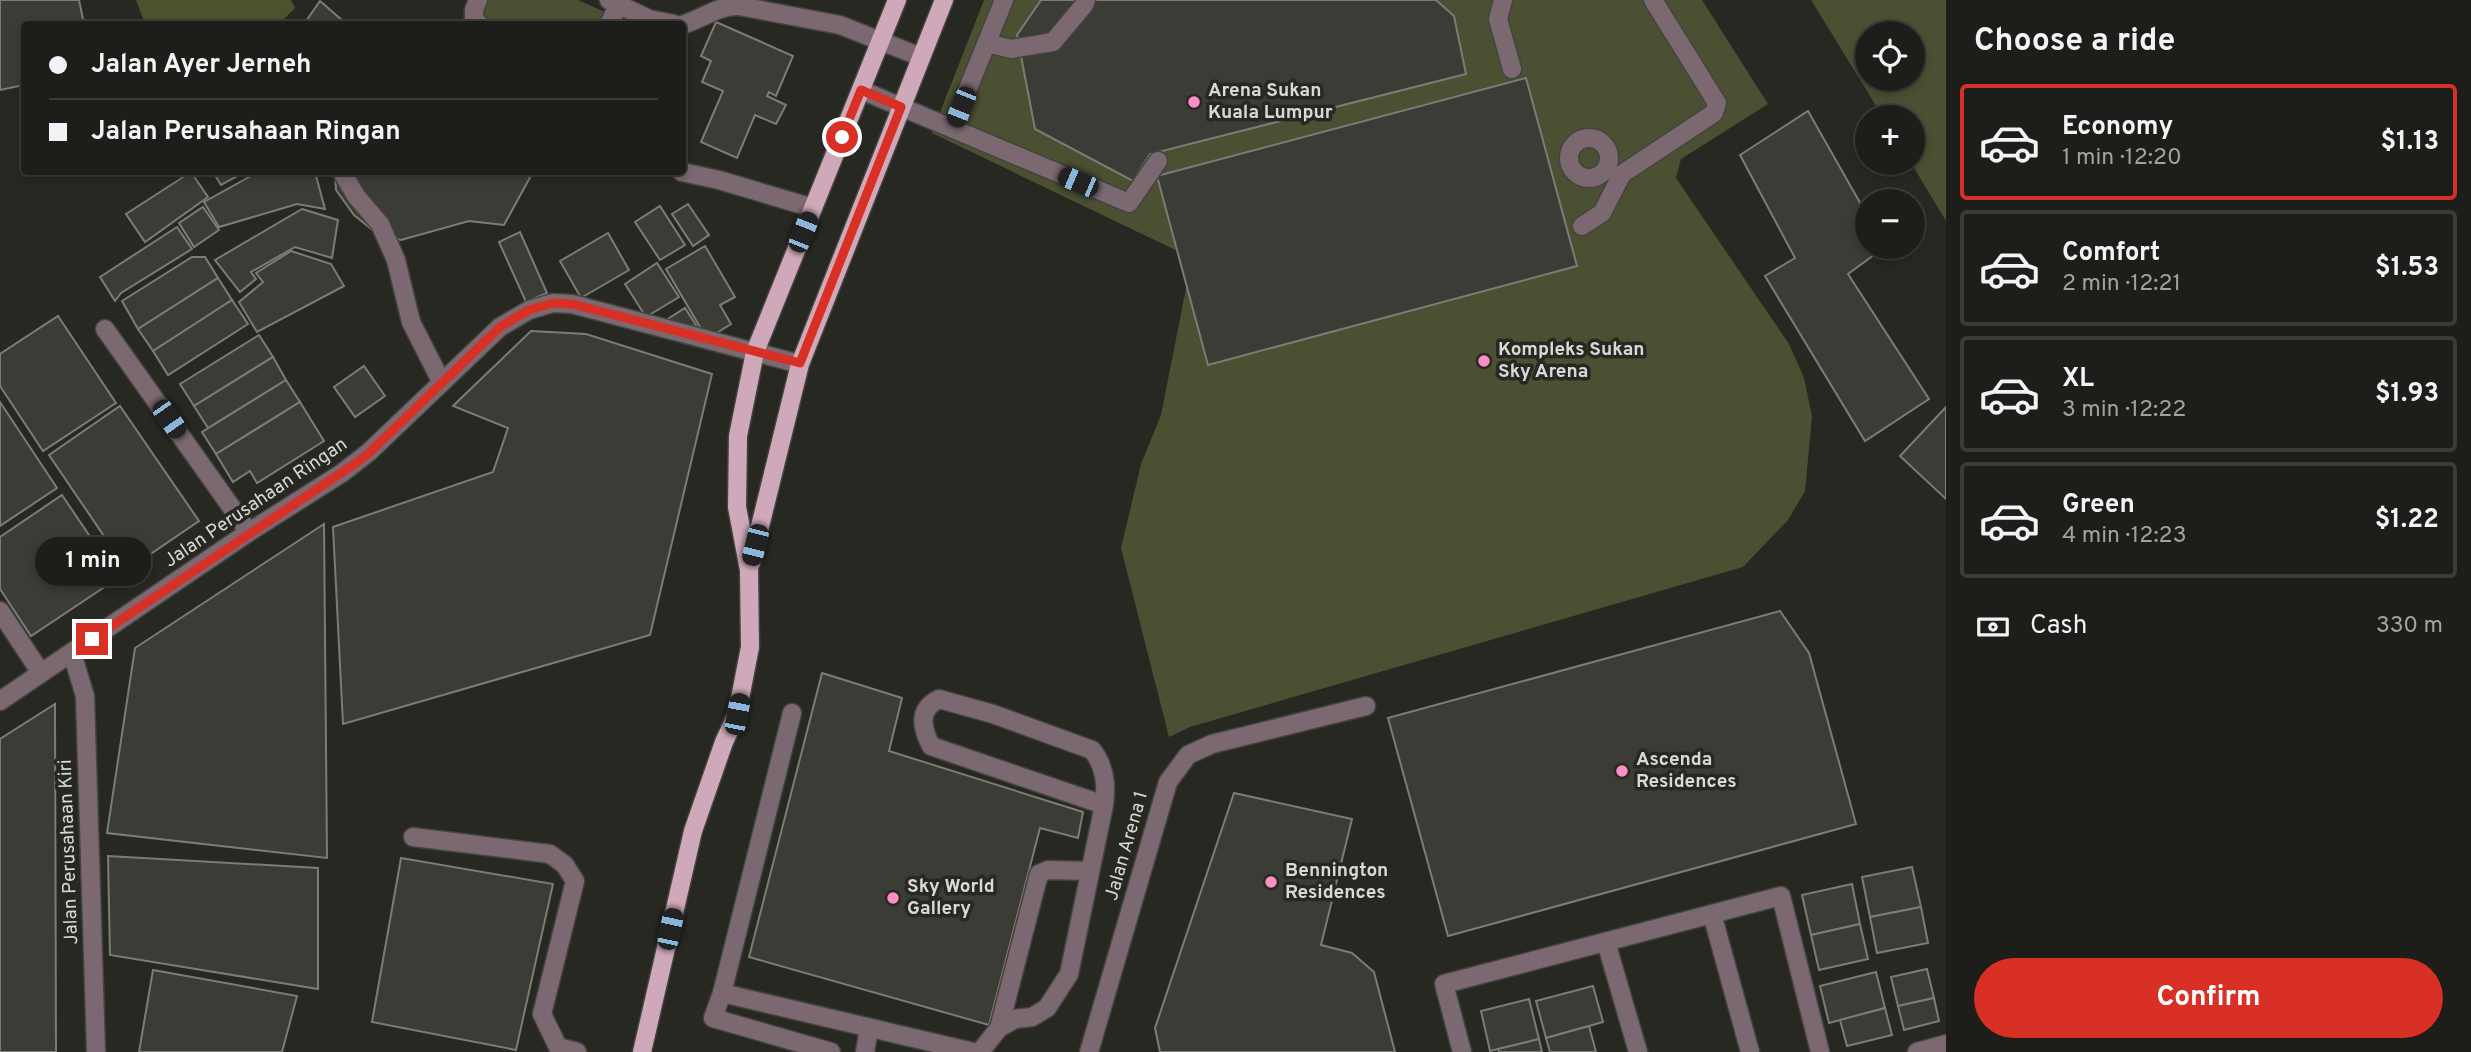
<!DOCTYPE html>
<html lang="en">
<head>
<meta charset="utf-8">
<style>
  :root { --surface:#1d1e1a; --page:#2a2b27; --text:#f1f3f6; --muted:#a0a2a2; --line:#3b3c39; --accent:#d93025 }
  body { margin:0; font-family:Overpass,sans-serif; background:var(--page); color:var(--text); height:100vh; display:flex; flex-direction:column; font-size:26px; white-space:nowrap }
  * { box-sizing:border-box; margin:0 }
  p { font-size:23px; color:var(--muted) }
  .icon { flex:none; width:38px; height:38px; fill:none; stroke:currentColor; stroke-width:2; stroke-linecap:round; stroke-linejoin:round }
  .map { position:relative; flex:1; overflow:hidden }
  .panel { display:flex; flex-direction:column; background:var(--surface); width:525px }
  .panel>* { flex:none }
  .top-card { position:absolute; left:21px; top:21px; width:665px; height:154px; border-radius:7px; box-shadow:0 4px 10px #0003,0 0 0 2px var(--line); display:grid; align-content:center; height:154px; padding:0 28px; background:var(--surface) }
  .tools { position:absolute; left:1855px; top:21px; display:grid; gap:14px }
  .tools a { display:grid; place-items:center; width:70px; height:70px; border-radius:50%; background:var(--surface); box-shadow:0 4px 10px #0003,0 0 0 2px var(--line); font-size:35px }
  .end { position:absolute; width:32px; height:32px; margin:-16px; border:9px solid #d93025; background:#fff; box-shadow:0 0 0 4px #fff }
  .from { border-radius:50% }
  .bubble { position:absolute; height:49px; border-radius:24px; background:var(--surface); box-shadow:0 4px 10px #0003,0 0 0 2px var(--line); font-size:23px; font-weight:700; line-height:49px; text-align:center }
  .car { position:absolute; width:21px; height:42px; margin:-21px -10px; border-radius:9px; box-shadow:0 0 5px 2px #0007; background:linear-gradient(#222 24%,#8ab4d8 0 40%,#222 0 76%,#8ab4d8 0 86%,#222 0) }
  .top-card b { display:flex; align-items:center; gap:24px; height:66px; font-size:26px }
  .top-card b+b { border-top:2px solid var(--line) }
  .top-card i { width:18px; height:18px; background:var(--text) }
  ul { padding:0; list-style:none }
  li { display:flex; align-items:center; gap:21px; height:116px; margin:0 14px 10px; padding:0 14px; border:4px solid var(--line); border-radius:7px }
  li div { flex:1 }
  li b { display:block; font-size:26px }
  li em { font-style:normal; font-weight:700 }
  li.active { border-color:var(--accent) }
  li>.icon { width:63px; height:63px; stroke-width:1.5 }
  h2 { padding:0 28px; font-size:32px; line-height:84px }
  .pay { display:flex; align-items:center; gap:18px; height:77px; padding:0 28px; font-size:26px }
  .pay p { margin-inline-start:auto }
  .primary-button { display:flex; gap:14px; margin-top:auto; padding:14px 28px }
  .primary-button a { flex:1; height:80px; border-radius:42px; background:var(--accent); color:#fff; font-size:28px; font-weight:700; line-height:80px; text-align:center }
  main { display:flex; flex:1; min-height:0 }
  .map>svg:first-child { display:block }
</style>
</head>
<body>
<main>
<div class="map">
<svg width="1946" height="1052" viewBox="0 0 1946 1052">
  <rect width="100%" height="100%" fill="#272822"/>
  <!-- green -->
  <g fill="#4b5032" fill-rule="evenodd">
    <path d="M 485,0 L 578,0 L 607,13 L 602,24 L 496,24 L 478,16 Z"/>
    <path d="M 984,0 L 1702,0 L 1768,104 L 1681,159 L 1676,178 L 1789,344 L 1804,378 L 1812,416 L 1805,491 L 1788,520 L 1743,567 L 1190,727 L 1169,737 L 1121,548 L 1141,464 L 1161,415 L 1192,258 L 932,133 Z"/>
    <path d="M 1811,0 L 1946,0 L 1946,221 L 1911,163 L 1913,163 L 1913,117 L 1883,117 ZM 1913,33 L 1913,79 L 1867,79 L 1867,33 Z"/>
  </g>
  <!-- forest -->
  <path fill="#4c522b" d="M 136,0 L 291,0 L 295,8 L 279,24 L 145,24 Z"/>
  <!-- building -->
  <g fill="#3a3c35" stroke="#7b7c75" stroke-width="2">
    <path d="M 0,0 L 79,0 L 84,24 L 24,24 L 24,85 L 0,90 Z"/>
    <path d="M 1041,0 L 1436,0 L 1454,16 L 1466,74 L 1150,154 L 1133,181 L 1035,129 L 1017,35 Z"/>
    <path d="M 320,1 L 343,21 L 343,24 L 304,24 Z"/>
    <path d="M 716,22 L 793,56 L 776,96 L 769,92 L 767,96 L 786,105 L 776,124 L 755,115 L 737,158 L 701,142 L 723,91 L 702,82 L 711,61 L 701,56 Z"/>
    <path d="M 1526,78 L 1577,266 L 1208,365 L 1157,176 Z"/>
    <path d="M 1808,111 L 1867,215 L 1867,247 L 1885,247 L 1848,274 L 1929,399 L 1865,441 L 1765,276 L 1795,258 L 1740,155 Z"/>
    <path d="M 191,172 L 208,197 L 145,242 L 126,214 Z"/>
    <path d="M 213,172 L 245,172 L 221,185 Z"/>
    <path d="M 258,172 L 315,172 L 325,209 L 297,204 L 219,227 L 204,202 Z"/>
    <path d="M 335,172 L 533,172 L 504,225 L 469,221 L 401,240 L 380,236 L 354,215 L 336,190 Z"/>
    <path d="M 688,204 L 709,235 L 693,246 L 672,214 Z"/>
    <path d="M 660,206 L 685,245 L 660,260 L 635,222 Z"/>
    <path d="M 203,207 L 219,230 L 194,247 L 179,223 Z"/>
    <path d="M 302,209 L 338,220 L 332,258 L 295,247 L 251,272 L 256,279 L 240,292 L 215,260 Z"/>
    <path d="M 177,227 L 192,249 L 121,293 L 115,301 L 100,277 Z"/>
    <path d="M 520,232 L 547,293 L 526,302 L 499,242 Z"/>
    <path d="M 608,233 L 629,270 L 581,298 L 560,261 Z"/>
    <path d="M 705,246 L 735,297 L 720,305 L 731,324 L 707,339 L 666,269 Z"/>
    <path d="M 291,251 L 331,264 L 344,286 L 257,332 L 239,302 L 263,282 L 256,273 Z"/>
    <path d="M 192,257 L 205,257 L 218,278 L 138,329 L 122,301 Z"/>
    <path d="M 657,263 L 679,297 L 646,317 L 625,284 Z"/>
    <path d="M 218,278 L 232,300 L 153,351 L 138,329 Z"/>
    <path d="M 232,300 L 248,324 L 168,375 L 153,351 Z"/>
    <path d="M 685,308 L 696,325 L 673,339 L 663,322 Z"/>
    <path d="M 58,316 L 116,403 L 43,451 L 0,386 L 0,354 Z"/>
    <path d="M 531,331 L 586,334 L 712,374 L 650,635 L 343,724 L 333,527 L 493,472 L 508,428 L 453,406 Z"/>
    <path d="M 259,335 L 273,357 L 194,406 L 180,384 Z"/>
    <path d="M 273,357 L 286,380 L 208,428 L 194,406 Z"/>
    <path d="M 364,366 L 385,396 L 355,417 L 334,387 Z"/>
    <path d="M 286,380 L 300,402 L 216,454 L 202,432 Z"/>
    <path d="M 0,402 L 57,488 L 0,526 Z"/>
    <path d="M 300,402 L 324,441 L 257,483 L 250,471 L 233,482 L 216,454 Z"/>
    <path d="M 120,406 L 199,521 L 127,570 L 49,455 Z"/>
    <path d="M 1946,407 L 1946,499 L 1900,456 Z"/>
    <path d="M 62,495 L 118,578 L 31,636 L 0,589 L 0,537 Z"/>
    <path d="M 324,524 L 327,858 L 107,833 L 135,648 Z"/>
    <path d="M 1780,611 L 1809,653 L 1856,824 L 1448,936 L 1388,718 Z"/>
    <path d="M 822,673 L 902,698 L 889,751 L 1083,812 L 1078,838 L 1040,828 L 989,1025 L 749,957 Z"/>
    <path d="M 55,704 L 56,1052 L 0,1052 L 0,739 Z"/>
    <path d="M 1234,793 L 1352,819 L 1321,945 L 1352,953 L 1374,972 L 1395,1052 L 1160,1052 L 1155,1028 Z"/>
    <path d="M 108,856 L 318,868 L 318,989 L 110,955 Z"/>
    <path d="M 401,858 L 553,884 L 516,1050 L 372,1022 Z"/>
    <path d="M 1912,867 L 1921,907 L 1870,917 L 1862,877 Z"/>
    <path d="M 1852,884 L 1860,924 L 1811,935 L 1802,895 Z"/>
    <path d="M 1921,907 L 1928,943 L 1877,953 L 1870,917 Z"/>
    <path d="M 1860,924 L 1868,959 L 1819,970 L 1811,935 Z"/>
    <path d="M 1927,969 L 1934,998 L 1898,1006 L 1891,977 Z"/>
    <path d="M 153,970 L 297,996 L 282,1052 L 139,1052 Z"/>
    <path d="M 1876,972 L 1885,1008 L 1829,1023 L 1820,986 Z"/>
    <path d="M 1593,986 L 1603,1022 L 1546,1038 L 1536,1001 Z"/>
    <path d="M 1934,998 L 1939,1021 L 1904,1030 L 1898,1006 Z"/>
    <path d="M 1529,999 L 1539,1039 L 1490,1051 L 1481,1011 Z"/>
    <path d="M 1885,1008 L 1892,1035 L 1847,1046 L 1840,1020 Z"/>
    <path d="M 1589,1026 L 1596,1052 L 1550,1052 L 1546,1038 Z"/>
    <path d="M 1539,1039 L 1542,1052 L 1499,1052 L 1498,1049 Z"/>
  </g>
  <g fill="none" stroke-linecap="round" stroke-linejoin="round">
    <defs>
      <g id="minor">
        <path d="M 478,0 L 474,10 L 474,20 L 479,24"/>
        <path d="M 609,0 L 649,19 L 674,24"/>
        <path d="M 1503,0 L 1498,19 L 1512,69"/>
        <path d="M 609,24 L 619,4"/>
        <path d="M 682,25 C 702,19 719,5 739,6 L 840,25 L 921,57"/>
        <path d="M 987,43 L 1011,49 L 1053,42 L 1084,5 L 1086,0"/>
        <path d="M 861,90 L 1129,203 L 1158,161"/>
        <path d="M 952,128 L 1004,0"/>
        <circle cx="1589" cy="158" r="20"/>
        <path d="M 342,172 L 356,196 L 380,224 L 396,260 L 411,322 L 441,381"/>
        <path d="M 682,172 L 719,180 L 813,208"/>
        <path d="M 1582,226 L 1602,213 L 1622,174 L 1714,113 L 1717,103 L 1653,0"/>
        <path d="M 105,329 L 249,532"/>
        <path d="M 0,611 L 41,673"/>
        <path d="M 72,653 L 85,696 L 96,1052"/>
        <path d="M 0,701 L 249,532 L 342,473 L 369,452 L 500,327 L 529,310 L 553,303 L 572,304 L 800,364"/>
        <path d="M 792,713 L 722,993 L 713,1018 L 831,1052"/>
        <path d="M 413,837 L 550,854 L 565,865 L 575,881 L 542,1014 L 558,1047 L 577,1052"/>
        <path d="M 1712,914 L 1750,1052"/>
        <path d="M 1606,942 L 1638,1052"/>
        <path d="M 722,993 L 973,1052"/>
        <path d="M 999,1028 L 1039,874 L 1048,870 L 1090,871"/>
        <path d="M 865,1052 L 869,1028"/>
        <path d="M 980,1052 L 999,1028 L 1015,1019 L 1032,1017 L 1047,1008 L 1069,974 L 1104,805 C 1107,784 1105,766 1092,750 L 993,714 L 939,699 C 917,710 922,728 931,746 L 1104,805"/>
        <path d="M 1089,1052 L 1168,782 L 1188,755 L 1212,744 L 1366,706"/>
        <path d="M 1462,1052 L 1444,984 L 1781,896 L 1820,1052"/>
        <path d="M 1917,1052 L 1946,1044"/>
      </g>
      <g id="major">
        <path d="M 751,563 L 800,364 L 944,0"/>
        <path d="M 642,1052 L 693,831 L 724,742 L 737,714 L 750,647 L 749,570 L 737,507 L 738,436 L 755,352 L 897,0"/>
      </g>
    </defs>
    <!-- minor casing -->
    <use href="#minor" stroke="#43443f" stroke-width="21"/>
    <!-- major casing -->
    <use href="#major" stroke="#43443f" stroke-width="21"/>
    <!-- minor -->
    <use href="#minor" stroke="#7b6870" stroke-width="18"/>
    <!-- major -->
    <use href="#major" stroke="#cfa8b9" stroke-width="18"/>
  </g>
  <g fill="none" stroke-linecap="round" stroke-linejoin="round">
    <!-- route -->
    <path stroke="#d93025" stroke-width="9" d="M 92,639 L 356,463 L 369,453 L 500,327 L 529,310 L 553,303 L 572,304 L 800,363 L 901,107 L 861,90 L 842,137"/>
  </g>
  <!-- markers -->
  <g fill="#fb8fc5" stroke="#272822" stroke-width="2.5">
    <circle cx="1194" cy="102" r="7"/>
    <circle cx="1484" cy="361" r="7"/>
    <circle cx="1622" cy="771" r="7"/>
    <circle cx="1271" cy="882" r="7"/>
    <circle cx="893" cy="898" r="7"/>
  </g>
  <g text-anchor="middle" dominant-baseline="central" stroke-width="7" stroke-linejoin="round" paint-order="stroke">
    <!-- poi labels -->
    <g font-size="19" font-weight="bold" fill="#d8d9d5" stroke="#272822" text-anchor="start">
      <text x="1208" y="91">Arena Sukan<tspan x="1208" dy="22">Kuala Lumpur</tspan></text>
      <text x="1498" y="350">Kompleks Sukan<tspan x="1498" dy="22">Sky Arena</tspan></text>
      <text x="1636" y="760">Ascenda<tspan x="1636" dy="22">Residences</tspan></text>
      <text x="1285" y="871">Bennington<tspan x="1285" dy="22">Residences</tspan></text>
      <text x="907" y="887">Sky World<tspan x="907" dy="22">Gallery</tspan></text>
    </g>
    <!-- street labels -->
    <g font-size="19" fill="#d8d9d5" stroke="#272822">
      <text transform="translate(256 503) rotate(-34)">Jalan Perusahaan Ringan</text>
      <text transform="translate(1127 846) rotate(-74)">Jalan Arena 1</text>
      <text transform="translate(69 852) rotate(-92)">Jalan Perusahaan Kiri</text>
    </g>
  </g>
</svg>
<div class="tools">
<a><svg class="icon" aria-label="locate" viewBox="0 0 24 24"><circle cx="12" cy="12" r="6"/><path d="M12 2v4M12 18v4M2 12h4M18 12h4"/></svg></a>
<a>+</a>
<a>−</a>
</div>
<i class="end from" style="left:842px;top:137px"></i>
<i class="end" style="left:92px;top:639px"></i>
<div class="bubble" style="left:35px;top:537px;width:116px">1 min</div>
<i class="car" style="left:961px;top:107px;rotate:202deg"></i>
<i class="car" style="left:1078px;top:182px;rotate:293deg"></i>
<i class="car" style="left:803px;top:232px;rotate:22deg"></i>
<i class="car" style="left:169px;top:419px;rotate:145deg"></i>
<i class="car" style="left:755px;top:545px;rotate:194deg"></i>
<i class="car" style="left:737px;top:714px;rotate:11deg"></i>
<i class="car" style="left:670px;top:929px;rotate:12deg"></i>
<div class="top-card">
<b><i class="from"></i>Jalan Ayer Jerneh</b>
<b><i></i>Jalan Perusahaan Ringan</b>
</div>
</div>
<section class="panel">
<h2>Choose a ride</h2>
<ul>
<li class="active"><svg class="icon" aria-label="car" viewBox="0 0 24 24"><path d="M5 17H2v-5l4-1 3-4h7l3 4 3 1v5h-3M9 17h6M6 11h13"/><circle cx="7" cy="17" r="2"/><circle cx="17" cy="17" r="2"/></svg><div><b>Economy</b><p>1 min · 12:20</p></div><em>$1.13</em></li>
<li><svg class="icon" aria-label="car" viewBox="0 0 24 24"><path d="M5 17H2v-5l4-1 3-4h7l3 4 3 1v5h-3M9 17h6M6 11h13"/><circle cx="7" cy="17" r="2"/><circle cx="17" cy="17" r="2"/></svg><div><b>Comfort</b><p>2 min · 12:21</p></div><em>$1.53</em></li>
<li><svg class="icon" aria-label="car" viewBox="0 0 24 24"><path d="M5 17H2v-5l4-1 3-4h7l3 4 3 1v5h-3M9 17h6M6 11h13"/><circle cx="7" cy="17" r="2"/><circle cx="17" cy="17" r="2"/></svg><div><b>XL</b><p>3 min · 12:22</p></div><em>$1.93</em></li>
<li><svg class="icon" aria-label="car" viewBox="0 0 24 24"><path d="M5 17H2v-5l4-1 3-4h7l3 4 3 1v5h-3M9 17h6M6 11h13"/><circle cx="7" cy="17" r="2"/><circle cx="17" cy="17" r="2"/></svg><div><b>Green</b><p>4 min · 12:23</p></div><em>$1.22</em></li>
</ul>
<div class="pay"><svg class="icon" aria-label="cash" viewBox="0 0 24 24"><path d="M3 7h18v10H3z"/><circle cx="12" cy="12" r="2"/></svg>Cash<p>330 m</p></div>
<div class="primary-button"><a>Confirm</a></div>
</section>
</main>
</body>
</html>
